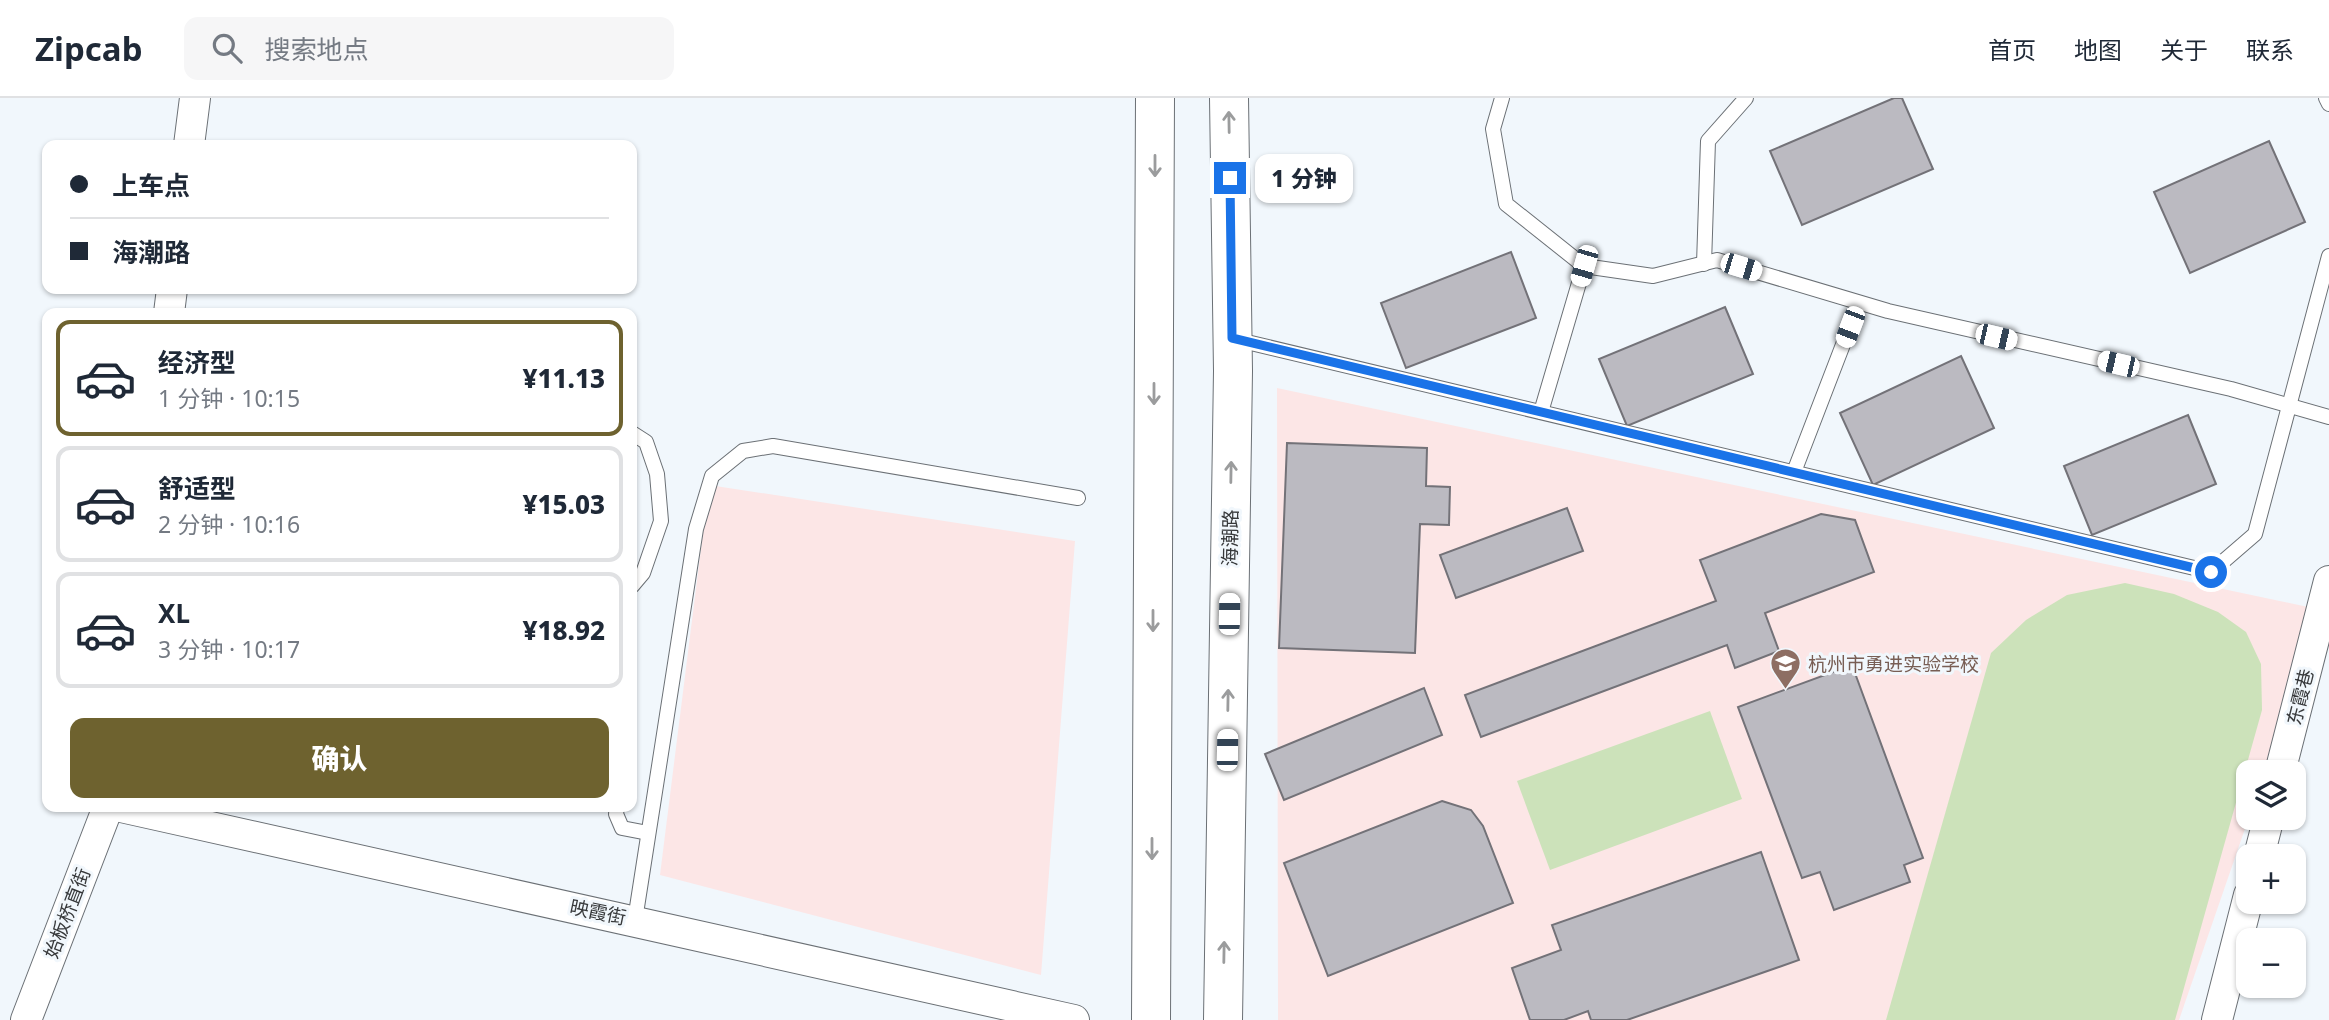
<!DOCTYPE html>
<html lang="zh">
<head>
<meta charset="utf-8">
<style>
  :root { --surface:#fff; --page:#f6f6f7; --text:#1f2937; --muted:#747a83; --line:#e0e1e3; --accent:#6e622f }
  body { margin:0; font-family:"Noto Sans","Noto Sans SC",sans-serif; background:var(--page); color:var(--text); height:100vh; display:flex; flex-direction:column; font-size:26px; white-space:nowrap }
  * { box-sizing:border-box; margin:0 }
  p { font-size:23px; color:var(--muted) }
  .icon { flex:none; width:38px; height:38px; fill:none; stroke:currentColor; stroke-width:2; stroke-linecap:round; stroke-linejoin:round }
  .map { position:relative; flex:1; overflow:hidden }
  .panel { position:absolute; left:42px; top:210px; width:595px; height:504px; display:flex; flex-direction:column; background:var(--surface); border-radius:14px; box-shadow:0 2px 5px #0004 }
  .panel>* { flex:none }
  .top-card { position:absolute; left:42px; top:42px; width:595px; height:154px; border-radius:14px; box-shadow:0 2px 5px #0004; display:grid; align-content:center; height:154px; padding:0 28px; background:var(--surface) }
  .fabs { position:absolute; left:2236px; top:662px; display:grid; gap:14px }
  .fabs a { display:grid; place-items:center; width:70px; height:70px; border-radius:14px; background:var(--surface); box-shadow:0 2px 5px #0004; font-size:35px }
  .end { position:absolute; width:32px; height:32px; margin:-16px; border:9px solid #1a73e8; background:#fff; box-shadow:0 0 0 4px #fff }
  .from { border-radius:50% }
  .bubble { position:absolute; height:49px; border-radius:14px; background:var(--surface); box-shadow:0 2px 5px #0004; font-size:23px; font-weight:800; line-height:49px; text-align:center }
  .car { position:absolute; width:21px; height:42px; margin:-21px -10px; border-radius:9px; box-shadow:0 0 5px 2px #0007; background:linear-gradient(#fff 24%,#345 0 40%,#fff 0 76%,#345 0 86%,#fff 0) }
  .top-card b { display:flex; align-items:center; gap:24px; height:66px; font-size:26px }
  .top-card b+b { border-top:2px solid var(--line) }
  .top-card i { width:18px; height:18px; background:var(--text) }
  ul { padding:12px 0 0; list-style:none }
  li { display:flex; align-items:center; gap:21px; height:116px; margin:0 14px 10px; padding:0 14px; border:4px solid var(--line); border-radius:14px }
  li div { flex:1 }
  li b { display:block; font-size:26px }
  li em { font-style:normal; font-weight:800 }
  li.selected { border-color:var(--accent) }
  li>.icon { width:63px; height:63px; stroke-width:1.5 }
  .cta { display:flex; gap:14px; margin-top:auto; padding:14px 28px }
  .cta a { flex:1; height:80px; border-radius:14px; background:var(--accent); color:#fff; font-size:28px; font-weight:800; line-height:80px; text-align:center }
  header { display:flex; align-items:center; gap:42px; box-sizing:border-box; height:98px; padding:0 35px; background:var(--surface); border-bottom:2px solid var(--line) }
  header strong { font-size:33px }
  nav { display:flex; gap:38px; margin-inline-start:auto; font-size:24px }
  .search { width:490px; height:63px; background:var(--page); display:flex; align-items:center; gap:18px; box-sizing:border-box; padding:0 24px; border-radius:14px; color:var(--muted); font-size:26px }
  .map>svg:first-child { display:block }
</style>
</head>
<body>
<header>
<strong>Zipcab</strong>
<div class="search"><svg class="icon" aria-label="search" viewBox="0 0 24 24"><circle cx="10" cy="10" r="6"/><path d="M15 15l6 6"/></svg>搜索地点</div>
<nav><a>首页</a><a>地图</a><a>关于</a><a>联系</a></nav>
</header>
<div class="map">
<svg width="2329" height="922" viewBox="0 0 2329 922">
  <rect width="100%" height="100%" fill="#f1f7fc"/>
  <!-- education -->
  <g fill="#fce6e6">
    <path d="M 1277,290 L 2322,512 L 2265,674 L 2249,674 L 2249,719 L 2179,922 L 1278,922 Z"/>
    <path d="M 709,387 L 1075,443 L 1041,877 L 660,777 Z"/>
  </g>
  <!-- green -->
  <g fill="#cce2ba">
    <path d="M 2125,485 L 2174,496 L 2218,514 L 2246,534 L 2261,566 L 2262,612 L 2175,922 L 1886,922 L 1991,555 L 2026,522 L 2067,497 Z"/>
    <path d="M 1710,613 L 1742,701 L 1550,772 L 1517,683 Z"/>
  </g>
  <!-- building -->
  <g fill="#bbbac1" stroke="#737278" stroke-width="2">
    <path d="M 1894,0 L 1902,0 L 1933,71 L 1802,127 L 1770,53 Z"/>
    <path d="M 2269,43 L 2305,124 L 2190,175 L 2154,94 Z"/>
    <path d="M 1511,154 L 1536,220 L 1406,270 L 1381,205 Z"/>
    <path d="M 1725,209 L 1753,276 L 1627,328 L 1599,261 Z"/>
    <path d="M 1961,258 L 1994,330 L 1873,387 L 1840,315 Z"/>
    <path d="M 2188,317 L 2216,386 L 2092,437 L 2064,368 Z"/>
    <path d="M 1287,345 L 1427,350 L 1426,388 L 1450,389 L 1449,427 L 1420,426 L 1415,555 L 1279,550 Z"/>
    <path d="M 1567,410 L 1583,453 L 1456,500 L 1440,457 Z"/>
    <path d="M 1821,416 L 1855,422 L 1874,474 L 1765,515 L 1779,553 L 1735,570 L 1727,547 L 1481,639 L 1465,597 L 1716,503 L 1700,462 Z"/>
    <path d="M 1852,567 L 1923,760 L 1904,767 L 1910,784 L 1834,812 L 1820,774 L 1802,780 L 1738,609 Z"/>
    <path d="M 1424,590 L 1442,637 L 1284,702 L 1265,656 Z"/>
    <path d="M 1442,703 L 1471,712 L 1483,728 L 1513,805 L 1328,878 L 1284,765 Z"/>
    <path d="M 1761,754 L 1799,862 L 1627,922 L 1591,922 L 1588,913 L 1564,922 L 1530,922 L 1512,870 L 1561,852 L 1552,827 Z"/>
  </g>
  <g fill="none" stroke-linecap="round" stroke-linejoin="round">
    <defs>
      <g id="service">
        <path d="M 1502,0 L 1493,31 L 1506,106 L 1584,168 L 1653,178 L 1717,162 L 1888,213 L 2231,291 L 2329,319"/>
        <path d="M 2326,0 L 2329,6"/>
        <path d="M 1704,166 L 1708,43 L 1746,0"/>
        <path d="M 1234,241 L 2211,474 L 2255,436 L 2329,158"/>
        <path d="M 1541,314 L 1584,168"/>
        <path d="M 632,335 L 646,344 L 657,376 L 661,423 L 643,475 L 632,488"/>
        <path d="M 1794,374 L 1859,205"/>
        <path d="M 617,709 L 616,716 L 622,730 L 648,735"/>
        <path d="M 635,822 L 696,431 L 712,378 L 743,353 L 773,348 L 1078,400"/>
      </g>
      <g id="minor">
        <path d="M 189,47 L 195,0"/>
        <path d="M 169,215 L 172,191"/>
        <path d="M 2280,674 L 2329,483"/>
        <path d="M 121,709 L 1074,922"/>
        <path d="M 2259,758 L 2269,719"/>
        <path d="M 26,922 L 108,709"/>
        <path d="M 2217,922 L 2249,797"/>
      </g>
      <g id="secondary">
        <path d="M 1151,922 L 1155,0"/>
        <path d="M 1223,922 L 1233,273 L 1229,0"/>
      </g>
    </defs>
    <!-- service casing -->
    <use href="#service" stroke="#6b7075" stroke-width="16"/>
    <!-- minor casing -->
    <use href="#minor" stroke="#6b7075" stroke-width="32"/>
    <!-- secondary casing -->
    <use href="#secondary" stroke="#6b7075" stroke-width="40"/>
    <!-- service -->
    <use href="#service" stroke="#fff" stroke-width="14"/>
    <!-- minor -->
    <use href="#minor" stroke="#fff" stroke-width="30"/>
    <!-- secondary -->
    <use href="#secondary" stroke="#fff" stroke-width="38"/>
  </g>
  <!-- one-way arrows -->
  <defs><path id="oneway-shaft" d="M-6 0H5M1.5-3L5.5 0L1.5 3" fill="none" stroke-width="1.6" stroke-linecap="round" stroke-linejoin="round" transform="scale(1.75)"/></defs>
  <g stroke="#9b9c9d">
    <use href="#oneway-shaft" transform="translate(1229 24) rotate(-91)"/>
    <use href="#oneway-shaft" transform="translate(1155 68) rotate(90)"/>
    <use href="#oneway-shaft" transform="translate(1154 296) rotate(90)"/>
    <use href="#oneway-shaft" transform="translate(1231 374) rotate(-89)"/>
    <use href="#oneway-shaft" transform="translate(1153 523) rotate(90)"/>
    <use href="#oneway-shaft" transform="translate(1228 602) rotate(-89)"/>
    <use href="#oneway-shaft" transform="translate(1152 751) rotate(90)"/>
    <use href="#oneway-shaft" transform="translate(1224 854) rotate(-89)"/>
  </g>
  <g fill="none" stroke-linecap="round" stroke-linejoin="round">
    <!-- route -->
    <path stroke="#1a73e8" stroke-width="9" d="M 1230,80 L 1232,240 L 2211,474"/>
  </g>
  <!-- icons -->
  <defs>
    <symbol id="school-pin" viewBox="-11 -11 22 30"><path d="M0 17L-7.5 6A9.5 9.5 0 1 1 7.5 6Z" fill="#8d6e63" stroke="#f1f7fc"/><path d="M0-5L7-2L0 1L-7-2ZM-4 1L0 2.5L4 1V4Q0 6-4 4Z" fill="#fff"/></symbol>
  </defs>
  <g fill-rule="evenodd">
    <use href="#school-pin" x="1768" y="548" width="35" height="47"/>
  </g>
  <g text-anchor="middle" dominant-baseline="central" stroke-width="6" stroke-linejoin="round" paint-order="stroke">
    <!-- street labels -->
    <g font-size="19" fill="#37393b" stroke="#f1f7fc">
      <text transform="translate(1230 440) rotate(-89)">海潮路</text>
      <text transform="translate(2300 599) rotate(-76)">东霞巷</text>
      <text transform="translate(598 814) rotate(12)">映霞街</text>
      <text transform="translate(67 815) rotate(-69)">始板桥直街</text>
    </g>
    <!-- education labels -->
    <g font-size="19" fill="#785e54" stroke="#f1f7fc" text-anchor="start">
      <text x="1808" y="566">杭州市勇进实验学校</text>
    </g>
  </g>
</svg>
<div class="fabs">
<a><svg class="icon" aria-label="layers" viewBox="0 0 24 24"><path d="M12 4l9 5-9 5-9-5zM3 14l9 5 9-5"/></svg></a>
<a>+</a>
<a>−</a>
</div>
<i class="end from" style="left:2211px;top:474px"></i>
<i class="end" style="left:1230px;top:80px"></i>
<div class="bubble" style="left:1255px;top:56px;width:98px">1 分钟</div>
<i class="car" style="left:1584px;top:168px;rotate:196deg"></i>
<i class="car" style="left:1741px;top:169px;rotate:107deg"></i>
<i class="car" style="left:1850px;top:229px;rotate:201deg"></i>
<i class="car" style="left:1996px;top:239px;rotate:103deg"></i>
<i class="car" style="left:2118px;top:266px;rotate:283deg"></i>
<i class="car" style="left:1229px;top:516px;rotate:1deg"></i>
<i class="car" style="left:1227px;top:652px;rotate:1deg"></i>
<div class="top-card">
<b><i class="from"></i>上车点</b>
<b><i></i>海潮路</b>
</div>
<section class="panel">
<ul>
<li class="selected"><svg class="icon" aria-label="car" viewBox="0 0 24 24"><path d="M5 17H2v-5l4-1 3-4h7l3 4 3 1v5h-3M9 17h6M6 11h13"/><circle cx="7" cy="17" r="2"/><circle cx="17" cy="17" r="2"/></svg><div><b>经济型</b><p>1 分钟 · 10:15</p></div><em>¥11.13</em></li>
<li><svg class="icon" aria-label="car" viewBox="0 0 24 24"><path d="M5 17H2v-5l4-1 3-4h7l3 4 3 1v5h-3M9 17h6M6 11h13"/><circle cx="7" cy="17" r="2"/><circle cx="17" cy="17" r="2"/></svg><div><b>舒适型</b><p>2 分钟 · 10:16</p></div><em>¥15.03</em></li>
<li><svg class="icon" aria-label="car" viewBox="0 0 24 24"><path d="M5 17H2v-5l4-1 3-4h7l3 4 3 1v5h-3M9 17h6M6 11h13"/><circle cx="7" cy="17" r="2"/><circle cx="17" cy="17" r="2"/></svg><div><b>XL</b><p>3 分钟 · 10:17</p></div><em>¥18.92</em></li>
</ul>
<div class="cta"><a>确认</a></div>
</section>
</div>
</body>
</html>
